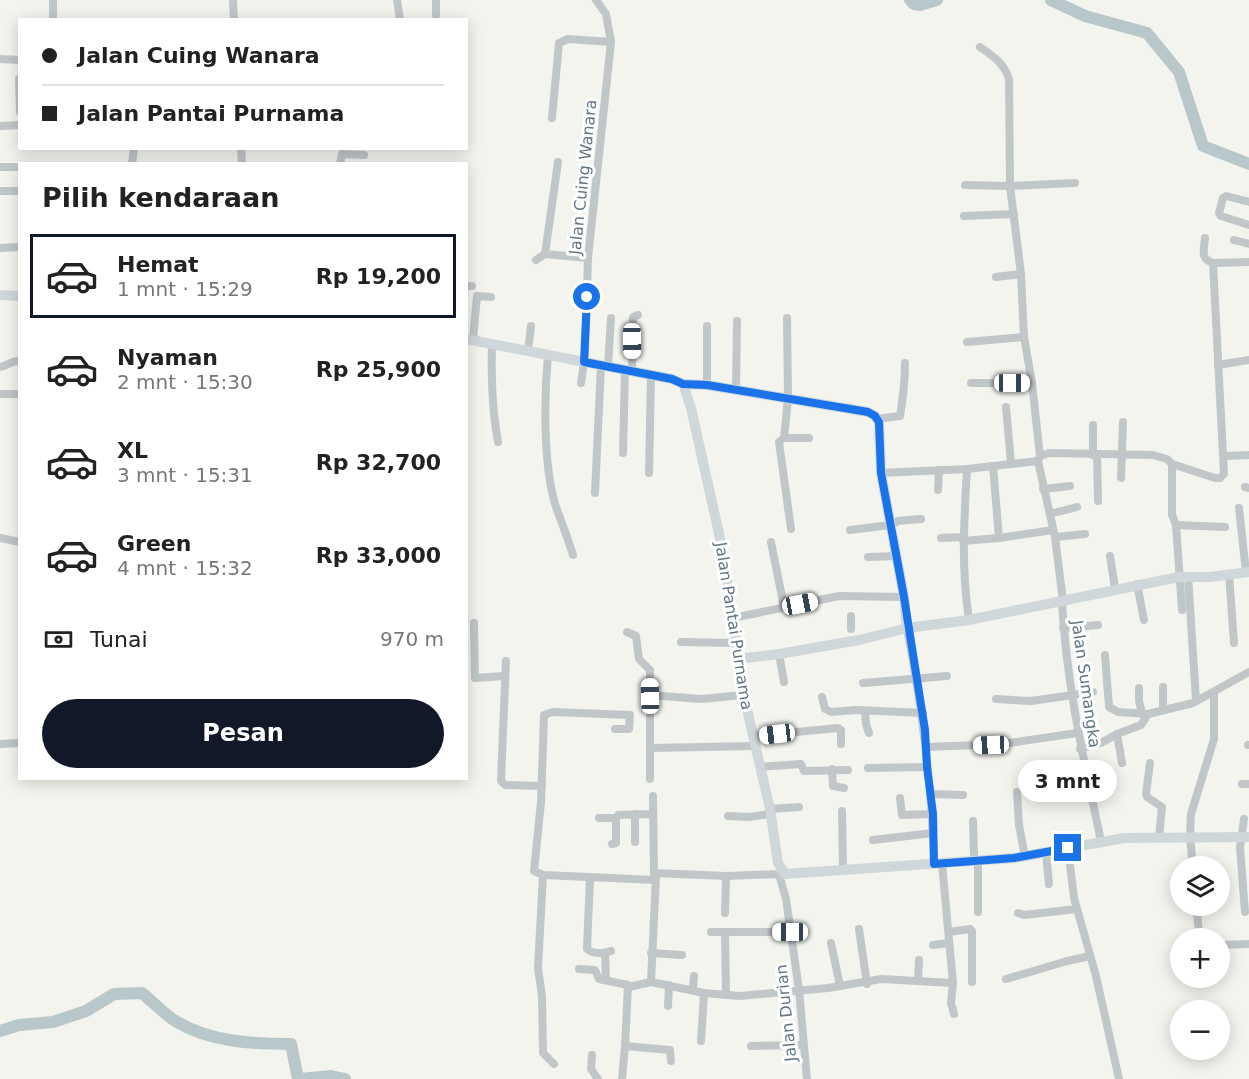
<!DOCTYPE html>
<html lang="id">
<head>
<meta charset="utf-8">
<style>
  :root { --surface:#fff; --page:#f6f6f6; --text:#222; --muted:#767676; --line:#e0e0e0; --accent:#111827 }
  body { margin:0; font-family:"DejaVu Sans",sans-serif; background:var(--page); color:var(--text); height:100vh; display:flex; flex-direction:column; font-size:22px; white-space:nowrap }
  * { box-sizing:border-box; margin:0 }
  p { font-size:20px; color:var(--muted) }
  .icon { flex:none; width:33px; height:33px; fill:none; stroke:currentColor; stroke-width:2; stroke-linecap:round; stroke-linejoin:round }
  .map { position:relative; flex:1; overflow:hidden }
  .details { position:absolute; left:18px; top:162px; width:450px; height:618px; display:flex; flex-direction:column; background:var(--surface); border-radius:0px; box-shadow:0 3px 15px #0003 }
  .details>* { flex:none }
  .hud { position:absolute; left:18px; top:18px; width:450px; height:132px; border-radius:0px; box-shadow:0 3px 15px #0003; display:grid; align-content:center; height:132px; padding:0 24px; background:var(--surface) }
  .fabs { position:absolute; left:1170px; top:856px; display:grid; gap:12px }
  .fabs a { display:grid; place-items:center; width:60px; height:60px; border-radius:50%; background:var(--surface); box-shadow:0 3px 15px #0003; font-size:30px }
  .end { position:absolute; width:27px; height:27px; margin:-14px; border:8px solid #1a73e8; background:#fff; box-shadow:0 0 0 3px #fff }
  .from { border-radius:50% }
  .bubble { position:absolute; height:42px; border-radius:21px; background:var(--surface); box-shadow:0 3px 15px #0003; font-size:20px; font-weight:800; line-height:42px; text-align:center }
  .car { position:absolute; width:18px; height:36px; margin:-18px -9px; border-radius:8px; box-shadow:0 0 4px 2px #0007; background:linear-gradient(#fff 24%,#345 0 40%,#fff 0 76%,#345 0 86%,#fff 0) }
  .hud b { display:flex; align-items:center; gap:21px; height:57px; font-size:22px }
  .hud b+b { border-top:2px solid var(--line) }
  .hud i { width:15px; height:15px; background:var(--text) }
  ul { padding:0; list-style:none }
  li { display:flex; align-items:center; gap:18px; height:84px; margin:0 12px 9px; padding:0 12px; border:3px solid transparent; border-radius:0px }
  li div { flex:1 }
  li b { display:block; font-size:22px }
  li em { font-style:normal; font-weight:800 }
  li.current { border-color:var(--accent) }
  li>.icon { width:54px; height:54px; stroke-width:1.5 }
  h2 { padding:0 24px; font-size:27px; line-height:72px }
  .pay { display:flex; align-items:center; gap:15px; height:66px; padding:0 24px; font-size:22px }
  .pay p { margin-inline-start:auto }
  .cta { display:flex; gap:12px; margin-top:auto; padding:12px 24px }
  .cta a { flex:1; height:69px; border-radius:36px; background:var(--accent); color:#fff; font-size:24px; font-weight:800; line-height:69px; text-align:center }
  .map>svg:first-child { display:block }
</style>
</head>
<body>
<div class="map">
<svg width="1249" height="1079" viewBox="0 0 1249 1079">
  <rect width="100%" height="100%" fill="#f4f4ef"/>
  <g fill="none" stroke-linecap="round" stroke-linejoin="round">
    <!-- river -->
    <g stroke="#b8c7ca" stroke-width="12">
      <path d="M 910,0 L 914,4 L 920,5 L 937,0"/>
      <path d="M 1051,0 L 1085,16 L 1147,33 L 1179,72 L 1203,146 L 1249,164"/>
      <path d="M 0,1031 L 19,1025 L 53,1022 L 86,1011 L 114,994 L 142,993 C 153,1002 165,1015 177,1022 C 211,1042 253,1044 291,1044 L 298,1079"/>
      <path d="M 300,1079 L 331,1076 L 345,1079"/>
    </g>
    <!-- street -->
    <g stroke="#c1c6c8" stroke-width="8">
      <path d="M 53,0 L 53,20"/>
      <path d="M 233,0 L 234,20"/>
      <path d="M 397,0 L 400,20"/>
      <path d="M 436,0 L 436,15"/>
      <path d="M 980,47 C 993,56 1004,63 1009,79 L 1010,186 L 1021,274 L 1024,337 L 1032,383 L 1040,456"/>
      <path d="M 0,59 L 20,60"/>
      <path d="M 19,79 L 20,112"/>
      <path d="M 552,118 L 559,43 L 568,39 L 611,42"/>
      <path d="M 0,126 L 20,125"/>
      <path d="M 241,148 L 242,164"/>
      <path d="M 558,162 L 545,254 L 588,258"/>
      <path d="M 132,164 L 134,148"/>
      <path d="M 340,164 L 342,154 L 364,155"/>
      <path d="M 0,167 L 20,167"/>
      <path d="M 965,185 L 1010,186 L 1075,183"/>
      <path d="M 0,191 L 20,191"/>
      <path d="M 1249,202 L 1226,196 L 1223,198 L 1219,213 L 1221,216 L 1249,225"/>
      <path d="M 964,216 L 1014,214"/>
      <path d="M 1234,240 L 1249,244"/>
      <path d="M 0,248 L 20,247"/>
      <path d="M 536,260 L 545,254"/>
      <path d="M 1213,263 L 1249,262"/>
      <path d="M 996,277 L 1021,274"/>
      <path d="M 466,286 L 472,286"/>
      <path d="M 787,318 L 788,399 L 784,438 L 779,442 L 791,529"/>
      <path d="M 707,326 L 707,385"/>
      <path d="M 473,340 L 477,296 L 491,297"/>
      <path d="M 967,342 L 1024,337"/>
      <path d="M 492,344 C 491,378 492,409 498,442"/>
      <path d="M 528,351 L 531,326"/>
      <path d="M 548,355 C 544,397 543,467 556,507 C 562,523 568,539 573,555"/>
      <path d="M 1218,365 L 1249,360"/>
      <path d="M 0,367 C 6,367 8,361 20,361"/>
      <path d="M 608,367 L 611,318"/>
      <path d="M 632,371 L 633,317 L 638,315"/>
      <path d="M 581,383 L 585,356 L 588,258 L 611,42 L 606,14 L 596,0"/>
      <path d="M 971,383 L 1032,383"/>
      <path d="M 736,390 L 737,321"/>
      <path d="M 0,394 L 20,394"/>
      <path d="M 1006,407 L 1011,464"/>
      <path d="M 876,419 L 900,416 C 903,398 905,381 905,363"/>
      <path d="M 1093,425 L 1093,455"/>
      <path d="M 784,438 L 809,438"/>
      <path d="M 623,453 L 625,370"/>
      <path d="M 1097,454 L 1098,501"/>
      <path d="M 1224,456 L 1249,455"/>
      <path d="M 1172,464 L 1172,515 L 1176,525 L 1182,610"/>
      <path d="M 993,466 L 999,538 L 1053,530"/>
      <path d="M 967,469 C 964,522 961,567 969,620"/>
      <path d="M 649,473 L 651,376"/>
      <path d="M 881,473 L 967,469 L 1038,461"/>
      <path d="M 1121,478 L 1123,422"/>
      <path d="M 1245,487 L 1249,488"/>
      <path d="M 1043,489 L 1070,486"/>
      <path d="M 938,490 L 939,470"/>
      <path d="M 595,493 L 601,365"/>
      <path d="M 1239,508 L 1246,572"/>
      <path d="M 1050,514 L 1077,507"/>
      <path d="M 1176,525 L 1225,527"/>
      <path d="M 850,530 L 891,525 L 898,521 L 921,519"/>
      <path d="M 1055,537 L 1085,534"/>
      <path d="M 0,538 L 20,542"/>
      <path d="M 941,538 L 963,537"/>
      <path d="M 963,541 L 999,538"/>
      <path d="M 771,542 L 784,607"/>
      <path d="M 1110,556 L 1115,588"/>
      <path d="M 868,557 L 896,556"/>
      <path d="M 1229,574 L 1234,643"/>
      <path d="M 1188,576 L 1196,700"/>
      <path d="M 1137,584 L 1144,620"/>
      <path d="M 1062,601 C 1066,683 1084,761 1101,841"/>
      <path d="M 1063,601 L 1055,537 L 1038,461 L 1040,456 L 1049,453 L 1153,455 L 1167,459 L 1172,464 L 1215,478 L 1220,478 L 1224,474 L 1213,263 C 1200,259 1204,250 1205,238"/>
      <path d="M 851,616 L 851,629"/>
      <path d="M 733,618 L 839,596 L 904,597"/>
      <path d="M 474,623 L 475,678 L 504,676"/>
      <path d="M 907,628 C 922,707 932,784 934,864"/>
      <path d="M 1063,628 L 1098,625"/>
      <path d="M 627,632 L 636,636 L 639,659 L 650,670 L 650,779"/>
      <path d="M 681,642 L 736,643"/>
      <path d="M 779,654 L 784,682"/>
      <path d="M 1105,655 L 1109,707 L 1118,712 L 1148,714"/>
      <path d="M 506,661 L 501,781 L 505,785 L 542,786"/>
      <path d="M 863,683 L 947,676"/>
      <path d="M 1163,687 L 1163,709"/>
      <path d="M 1139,688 L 1139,701 L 1142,713"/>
      <path d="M 650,695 L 701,699 L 744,695"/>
      <path d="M 822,697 L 825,709 L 831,712 L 856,710 L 923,713"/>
      <path d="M 996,699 L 1031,701 L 1093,692"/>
      <path d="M 865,711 L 866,724 L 869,733"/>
      <path d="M 615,729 L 629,729 L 630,715 L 553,712 L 544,715 L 541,802 L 534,871 L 543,875 L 655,880"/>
      <path d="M 1117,734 L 1122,763"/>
      <path d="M 753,736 L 838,728 L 841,730 L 841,744"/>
      <path d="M 0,744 L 20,743"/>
      <path d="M 1248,745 L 1249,745"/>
      <path d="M 927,747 L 1003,744 L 1077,733"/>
      <path d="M 650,748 L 755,746"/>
      <path d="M 1080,749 L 1101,743 L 1117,734 L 1141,725 L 1148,714 L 1193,703 L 1249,672"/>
      <path d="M 1150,763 L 1146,794 L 1147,797 L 1162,807 L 1159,837"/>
      <path d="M 760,767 L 801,764 L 804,771 L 848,770"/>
      <path d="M 868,768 L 927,767"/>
      <path d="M 832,769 L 833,786 L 844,788"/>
      <path d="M 1242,784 L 1249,784"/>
      <path d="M 1017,792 L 1019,825 L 1025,857"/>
      <path d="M 931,794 L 963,795"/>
      <path d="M 653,796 L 654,873 L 726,876 L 779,874 L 781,873"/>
      <path d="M 900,798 L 902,815 L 933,814"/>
      <path d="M 770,809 L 799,807"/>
      <path d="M 842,811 L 843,871"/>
      <path d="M 635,814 L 635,842"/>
      <path d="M 728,816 L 749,817 L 770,814"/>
      <path d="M 599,818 L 616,818"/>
      <path d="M 1244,819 L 1240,847 L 1245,912"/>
      <path d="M 973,821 L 974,855 L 978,866 L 978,912"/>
      <path d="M 873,840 L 933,833"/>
      <path d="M 612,844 L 616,843 L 616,818 L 618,815 L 653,814"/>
      <path d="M 1068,848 L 1074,898 L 1096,976 L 1119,1079"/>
      <path d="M 1046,853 L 1049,884"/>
      <path d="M 942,864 L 953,983 L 951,1003 L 954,1014"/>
      <path d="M 1193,867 L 1190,837 L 1191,814 L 1214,739 L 1214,692"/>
      <path d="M 779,874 L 786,899 L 799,990 L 807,1079"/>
      <path d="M 543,875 L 538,968 L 542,996 L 543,1053 L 554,1064"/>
      <path d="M 590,878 L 587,949 C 593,954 604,954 611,951"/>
      <path d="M 1196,906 L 1200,939"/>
      <path d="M 725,913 L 726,876"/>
      <path d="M 1018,913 L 1024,915 L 1077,909"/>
      <path d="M 859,929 L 867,984"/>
      <path d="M 711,932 L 790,932"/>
      <path d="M 725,932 L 726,995"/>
      <path d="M 949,932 L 970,929 L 972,931 L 972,982"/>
      <path d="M 831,943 L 840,986"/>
      <path d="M 933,945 L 949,943"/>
      <path d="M 1220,945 L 1249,944"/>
      <path d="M 605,953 L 606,980"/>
      <path d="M 651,953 L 682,955"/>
      <path d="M 579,969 L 595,970 L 599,979 L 628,985 L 625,1046 L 622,1079"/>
      <path d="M 1006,979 L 1067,961 L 1090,956"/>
      <path d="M 918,981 L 919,960"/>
      <path d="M 651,982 L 656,876"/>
      <path d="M 629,987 L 651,982 L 704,993 L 740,996 L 828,988 L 881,979 L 953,983"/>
      <path d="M 693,989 L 694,976"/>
      <path d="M 668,1006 L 669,985"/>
      <path d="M 701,1041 L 704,993"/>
      <path d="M 625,1046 L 670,1050 L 671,1061"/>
      <path d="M 751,1046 L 803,1045"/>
      <path d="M 592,1055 L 591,1069 L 598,1079"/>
    </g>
    <!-- secondary -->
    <g stroke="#d0d7da" stroke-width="10">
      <path d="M 0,295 L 20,296"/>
      <path d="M 466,339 L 672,379 L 683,384 L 691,408 L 722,547 L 746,705 L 770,809 L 778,863 L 785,874 L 1014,858 L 1124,838 L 1249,837"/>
      <path d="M 683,384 L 707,385 L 868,412 L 875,416 L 879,422 L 881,473 L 904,597 L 907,628"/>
      <path d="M 738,659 L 779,654 L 859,640 L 907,628 L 969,620 L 1179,577 L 1210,577 L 1249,572"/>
    </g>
  </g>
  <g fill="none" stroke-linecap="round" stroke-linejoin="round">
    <!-- route -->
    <path stroke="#1a73e8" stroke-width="8" d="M 587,297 L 584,362 L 672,379 L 683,384 L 707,385 L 868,412 L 875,416 L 879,422 L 881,473 L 904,597 L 925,730 L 927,767 L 933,814 L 934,864 L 1014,858 L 1068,848"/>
  </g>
  <g text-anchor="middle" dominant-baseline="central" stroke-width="6" stroke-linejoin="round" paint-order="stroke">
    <!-- street labels -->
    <g font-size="16" fill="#617783" stroke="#fff">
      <text transform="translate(583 177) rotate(-84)">Jalan Cuing Wanara</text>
      <text transform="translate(734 626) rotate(81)">Jalan Pantai Purnama</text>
      <text transform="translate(1086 684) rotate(82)">Jalan Sumangka</text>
      <text transform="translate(786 1013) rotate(-96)">Jalan Durian</text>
    </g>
  </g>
</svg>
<div class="fabs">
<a><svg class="icon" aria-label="layers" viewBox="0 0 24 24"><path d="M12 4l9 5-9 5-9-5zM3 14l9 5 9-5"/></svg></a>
<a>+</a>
<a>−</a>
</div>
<i class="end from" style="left:587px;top:297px"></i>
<i class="end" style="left:1068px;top:848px"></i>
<div class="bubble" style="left:1018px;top:760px;width:99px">3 mnt</div>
<i class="car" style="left:632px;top:341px;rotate:179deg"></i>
<i class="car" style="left:1012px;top:383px;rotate:90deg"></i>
<i class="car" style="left:800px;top:604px;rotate:79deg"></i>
<i class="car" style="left:650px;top:696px;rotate:359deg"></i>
<i class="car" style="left:777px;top:734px;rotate:263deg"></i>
<i class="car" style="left:991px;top:745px;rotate:268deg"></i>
<i class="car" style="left:790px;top:932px;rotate:270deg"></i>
<div class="hud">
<b><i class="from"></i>Jalan Cuing Wanara</b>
<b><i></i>Jalan Pantai Purnama</b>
</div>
<section class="details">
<h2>Pilih kendaraan</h2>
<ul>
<li class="current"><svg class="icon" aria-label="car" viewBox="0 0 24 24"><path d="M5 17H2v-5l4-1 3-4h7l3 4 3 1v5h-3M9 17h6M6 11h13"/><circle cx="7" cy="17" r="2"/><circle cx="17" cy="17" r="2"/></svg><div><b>Hemat</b><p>1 mnt · 15:29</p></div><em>Rp 19,200</em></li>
<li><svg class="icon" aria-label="car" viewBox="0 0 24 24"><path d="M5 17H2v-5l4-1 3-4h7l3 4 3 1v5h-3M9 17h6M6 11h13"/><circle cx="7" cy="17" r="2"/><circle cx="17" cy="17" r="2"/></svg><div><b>Nyaman</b><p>2 mnt · 15:30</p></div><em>Rp 25,900</em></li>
<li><svg class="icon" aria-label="car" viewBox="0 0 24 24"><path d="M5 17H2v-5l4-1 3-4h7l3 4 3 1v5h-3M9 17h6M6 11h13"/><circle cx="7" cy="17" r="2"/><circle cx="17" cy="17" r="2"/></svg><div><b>XL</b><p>3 mnt · 15:31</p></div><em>Rp 32,700</em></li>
<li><svg class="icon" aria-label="car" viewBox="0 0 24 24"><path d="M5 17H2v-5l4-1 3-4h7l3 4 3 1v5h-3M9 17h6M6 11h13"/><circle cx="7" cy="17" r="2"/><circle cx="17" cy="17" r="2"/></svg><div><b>Green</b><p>4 mnt · 15:32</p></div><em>Rp 33,000</em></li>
</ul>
<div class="pay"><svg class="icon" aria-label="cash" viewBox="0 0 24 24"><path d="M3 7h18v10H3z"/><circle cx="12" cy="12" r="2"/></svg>Tunai<p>970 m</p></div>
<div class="cta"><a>Pesan</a></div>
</section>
</div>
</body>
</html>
